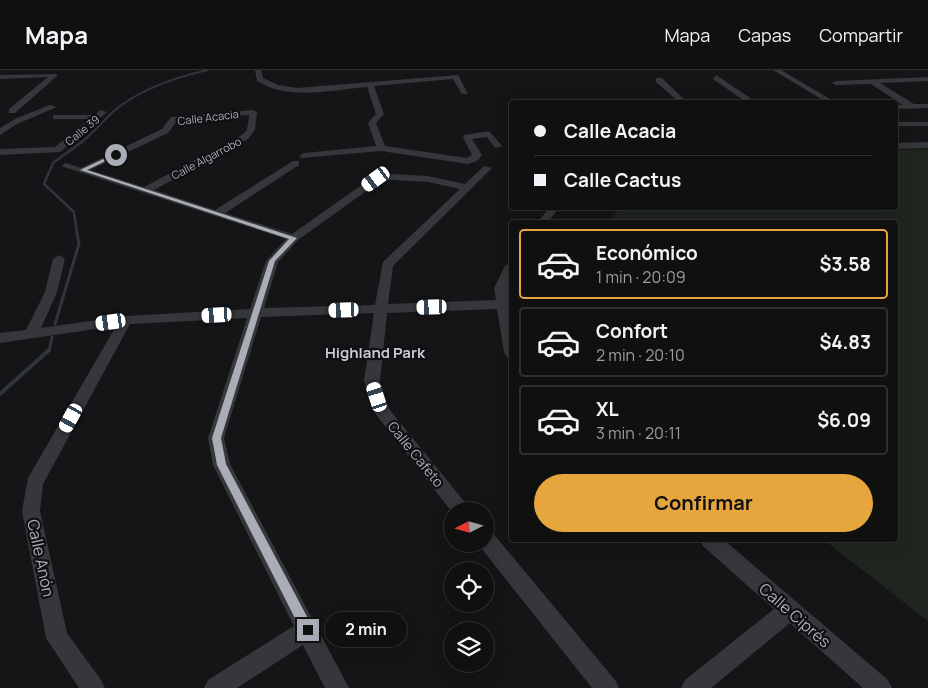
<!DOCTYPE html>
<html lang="es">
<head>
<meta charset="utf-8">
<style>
  :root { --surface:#101011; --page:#1e1e1f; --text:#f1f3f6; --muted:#9c9d9f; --line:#303031; --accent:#e7a63d }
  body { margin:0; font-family:Manrope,sans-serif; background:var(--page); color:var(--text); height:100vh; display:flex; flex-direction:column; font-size:19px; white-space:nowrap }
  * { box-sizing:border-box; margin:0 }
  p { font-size:16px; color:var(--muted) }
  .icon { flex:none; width:28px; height:28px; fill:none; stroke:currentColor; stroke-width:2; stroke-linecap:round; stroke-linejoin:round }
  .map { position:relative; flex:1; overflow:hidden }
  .drawer { position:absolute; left:509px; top:150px; width:389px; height:322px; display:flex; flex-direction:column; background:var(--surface); border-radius:5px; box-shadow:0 5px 20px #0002,0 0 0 1px var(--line) }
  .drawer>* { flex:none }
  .banner { position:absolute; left:509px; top:30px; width:389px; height:110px; border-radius:5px; box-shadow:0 5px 20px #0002,0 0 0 1px var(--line); display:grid; align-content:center; height:110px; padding:0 25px; background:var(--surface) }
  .needle { width:32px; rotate:264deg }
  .controls { position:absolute; left:444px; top:432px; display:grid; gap:10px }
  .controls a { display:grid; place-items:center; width:50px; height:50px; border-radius:50%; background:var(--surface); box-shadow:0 5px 20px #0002,0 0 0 1px var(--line); font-size:25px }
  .end { position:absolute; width:22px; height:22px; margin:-11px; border:6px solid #a8adb6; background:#111; box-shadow:0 0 0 2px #111 }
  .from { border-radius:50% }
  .bubble { position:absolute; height:35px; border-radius:18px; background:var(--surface); box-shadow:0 5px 20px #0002,0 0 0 1px var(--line); font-size:16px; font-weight:700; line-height:35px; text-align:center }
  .car { position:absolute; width:15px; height:30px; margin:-15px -8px; border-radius:6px; box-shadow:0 0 4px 1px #0007; background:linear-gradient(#fff 24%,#345 0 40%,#fff 0 76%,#345 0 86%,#fff 0) }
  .banner b { display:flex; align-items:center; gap:18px; height:48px; font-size:19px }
  .banner b+b { border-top:1px solid var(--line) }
  .banner i { width:12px; height:12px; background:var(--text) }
  ul { padding:9px 0 0; list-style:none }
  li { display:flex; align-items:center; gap:15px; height:70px; margin:0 10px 8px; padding:0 15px; border:2px solid var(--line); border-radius:5px }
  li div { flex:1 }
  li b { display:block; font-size:19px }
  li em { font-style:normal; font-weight:700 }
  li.selected { border-color:var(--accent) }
  li>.icon { width:45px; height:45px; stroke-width:1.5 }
  .action { display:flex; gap:10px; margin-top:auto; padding:10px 25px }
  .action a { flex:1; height:58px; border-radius:30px; background:var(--accent); color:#111; font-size:20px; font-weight:700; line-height:58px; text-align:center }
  header { display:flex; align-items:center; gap:30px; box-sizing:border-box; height:70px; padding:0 25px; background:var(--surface); border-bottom:1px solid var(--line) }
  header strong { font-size:24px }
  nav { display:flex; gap:28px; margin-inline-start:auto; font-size:18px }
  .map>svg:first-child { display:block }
</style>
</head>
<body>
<header>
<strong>Mapa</strong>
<nav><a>Mapa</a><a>Capas</a><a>Compartir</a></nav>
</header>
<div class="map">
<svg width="928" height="618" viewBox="0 0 928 618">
  <rect width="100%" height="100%" fill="#151517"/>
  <!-- green -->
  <path fill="#1f2620" d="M 928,79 L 928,551 L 824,470 L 895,470 L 895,152 L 609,152 L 620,138 L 895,138 L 895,80 Z"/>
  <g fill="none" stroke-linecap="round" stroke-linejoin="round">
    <!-- stream-far3 -->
    <path stroke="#2e363c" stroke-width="2" d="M 81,73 C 93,63 103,51 115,40 C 141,19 176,7 208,0"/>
    <!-- stream-far2 -->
    <path stroke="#2e363c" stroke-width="2.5" d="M 77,164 L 74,142 L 44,114 L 53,93 L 83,71"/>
    <!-- stream-far1 -->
    <g stroke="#2e363c" stroke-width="3">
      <path d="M 55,254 L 79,174 L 77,163"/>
      <path d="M 49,281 L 52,267"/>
    </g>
    <!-- stream -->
    <path stroke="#2e363c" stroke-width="4" d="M 0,324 L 49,280"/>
    <!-- minor -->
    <g fill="#36373b" fill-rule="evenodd">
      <path d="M 255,0 L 261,0 L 263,8 L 278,15 L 297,18 L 458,5 L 468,24 L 462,24 L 453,9 L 374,16 L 384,44 L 376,53 L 385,76 L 467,88 L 472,85 L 463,67 L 464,65 L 489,61 L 502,76 L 495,78 L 487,67 L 472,69 L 482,85 L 477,91 L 468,94 L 381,81 L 301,88 L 299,86 L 304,83 L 376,76 L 368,53 L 376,44 L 367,17 C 332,20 289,31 257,11 Z"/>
      <path d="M 773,0 L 781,0 L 835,32 L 826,32 Z"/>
      <path d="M 57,4 L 57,6 L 15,43 L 9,43 L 9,39 L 48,7 L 0,9 L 0,5 Z"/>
      <path d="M 716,5 L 753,30 L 754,32 L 746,32 L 713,9 Z"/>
      <path d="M 928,7 L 928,11 L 880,13 L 914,34 L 928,34 L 928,38 L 898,39 L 898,35 L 903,35 L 871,14 L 836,15 L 832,13 L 836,11 Z"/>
      <path d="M 656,8 L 662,8 L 687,32 L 679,32 L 656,12 Z"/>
      <path d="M 50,35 L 57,37 L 17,54 L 0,65 L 0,58 L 17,48 Z"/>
      <path d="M 100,40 L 107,42 L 60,82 L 0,85 L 0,79 L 55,77 L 89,49 L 53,49 L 53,45 L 95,45 Z"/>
      <path d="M 253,40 L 257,42 L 255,60 L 248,69 L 154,120 L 215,140 L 293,91 L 299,91 L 299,95 L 225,143 L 292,164 L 373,107 L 393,104 L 428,106 L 465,114 L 484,96 L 492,98 L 393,196 L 388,234 L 496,230 L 494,218 L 505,196 L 511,192 C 511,206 506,217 509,230 L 511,230 L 511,287 L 506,286 L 504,282 L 497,239 L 387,243 L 380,311 L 389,339 L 472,441 L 452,442 L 374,342 L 364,311 L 374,243 L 261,247 L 224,368 L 230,394 L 349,618 L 325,618 L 303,575 L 237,618 L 204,618 L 208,610 L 294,556 L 213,395 L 208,368 L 247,248 L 130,254 L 43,414 L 40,441 L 67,563 L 101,610 L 105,618 L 79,618 L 46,568 L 22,441 L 28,408 L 116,256 L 0,273 L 0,263 L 26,260 L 45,222 L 53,189 L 59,185 L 65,189 L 57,222 L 41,258 L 126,246 L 250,239 L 266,191 L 286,169 L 61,96 L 66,93 L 81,98 L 162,59 L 171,47 ZM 249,45 L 247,60 L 242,65 L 144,117 L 90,100 L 168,63 L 177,51 ZM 393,110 L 428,112 L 460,119 L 383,192 L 375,235 L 264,238 L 278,192 L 298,170 L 379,112 Z"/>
      <rect x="895" y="52" width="33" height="4"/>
      <path d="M 928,72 L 928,78 L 895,79 L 895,73 Z"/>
      <path d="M 549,138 L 559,138 L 548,152 L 538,152 Z"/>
      <path d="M 485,459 L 492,462 L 615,610 L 619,618 L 592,618 L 478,474 L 485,474 Z"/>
      <path d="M 700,470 L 724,470 L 888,610 L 892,618 L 863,618 L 790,553 L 711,618 L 681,618 L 685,610 L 774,539 L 703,476 Z"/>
    </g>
  </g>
  <!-- route -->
  <path fill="#a8adb6" d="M 114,84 L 118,85 L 87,100 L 297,168 L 275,191 L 221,368 L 226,394 L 312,556 L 312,564 L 308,566 L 303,564 L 217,395 L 212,368 L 269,191 L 289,169 L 80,100 Z"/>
  <g text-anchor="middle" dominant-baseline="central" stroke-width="4.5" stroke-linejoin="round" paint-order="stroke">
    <!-- far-street labels -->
    <g font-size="11" fill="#a8adb6" stroke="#101012">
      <text transform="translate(208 47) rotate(-7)">Calle Acacia</text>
      <text transform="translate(82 60) rotate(-39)">Calle 39</text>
      <text transform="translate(206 88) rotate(-28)">Calle Algarrobo</text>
    </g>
    <!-- street labels -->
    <g font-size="14" fill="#a8adb6" stroke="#101012">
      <text transform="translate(416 384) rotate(51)">Calle Cafeto</text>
    </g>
    <!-- neighbourhood labels -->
    <g font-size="15" font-weight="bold" fill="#c8cbd2" stroke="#101012">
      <text x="375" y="282">Highland Park</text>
    </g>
    <!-- near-street labels -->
    <g font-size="16" fill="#a8adb6" stroke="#101012">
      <text transform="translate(41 488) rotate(78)">Calle Anón</text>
      <text transform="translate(795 545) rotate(41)">Calle Ciprés</text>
    </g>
  </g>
</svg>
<div class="controls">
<a><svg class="needle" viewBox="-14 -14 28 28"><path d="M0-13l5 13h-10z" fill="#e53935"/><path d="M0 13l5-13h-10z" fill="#9c9d9f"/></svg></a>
<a><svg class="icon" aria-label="locate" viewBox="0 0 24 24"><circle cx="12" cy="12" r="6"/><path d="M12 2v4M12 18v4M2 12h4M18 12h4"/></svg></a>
<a><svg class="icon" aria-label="layers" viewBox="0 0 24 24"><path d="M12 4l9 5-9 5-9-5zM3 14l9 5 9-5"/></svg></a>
</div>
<i class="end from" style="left:116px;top:85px"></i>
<i class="end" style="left:308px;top:560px"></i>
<div class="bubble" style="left:325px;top:542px;width:82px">2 min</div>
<i class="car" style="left:376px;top:109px;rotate:234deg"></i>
<i class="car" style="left:432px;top:237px;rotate:268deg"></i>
<i class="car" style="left:344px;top:240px;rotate:268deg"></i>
<i class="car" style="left:217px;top:245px;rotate:267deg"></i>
<i class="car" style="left:111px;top:252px;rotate:262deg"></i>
<i class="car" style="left:377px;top:327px;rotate:342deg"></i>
<i class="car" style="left:71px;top:348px;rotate:209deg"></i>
<div class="banner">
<b><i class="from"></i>Calle Acacia</b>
<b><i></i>Calle Cactus</b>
</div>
<section class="drawer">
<ul>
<li class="selected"><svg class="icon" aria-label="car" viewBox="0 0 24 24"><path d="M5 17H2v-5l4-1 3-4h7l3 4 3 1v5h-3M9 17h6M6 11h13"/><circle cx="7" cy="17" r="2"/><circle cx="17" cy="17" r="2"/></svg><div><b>Económico</b><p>1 min · 20:09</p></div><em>$3.58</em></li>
<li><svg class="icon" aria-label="car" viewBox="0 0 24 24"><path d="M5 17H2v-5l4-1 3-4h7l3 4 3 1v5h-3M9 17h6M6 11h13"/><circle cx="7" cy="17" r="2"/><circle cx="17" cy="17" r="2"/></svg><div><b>Confort</b><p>2 min · 20:10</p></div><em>$4.83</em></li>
<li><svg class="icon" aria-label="car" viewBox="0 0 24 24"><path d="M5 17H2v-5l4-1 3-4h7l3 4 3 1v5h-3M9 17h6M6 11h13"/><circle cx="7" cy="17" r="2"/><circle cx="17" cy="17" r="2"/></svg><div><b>XL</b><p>3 min · 20:11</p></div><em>$6.09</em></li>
</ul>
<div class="action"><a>Confirmar</a></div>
</section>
</div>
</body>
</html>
